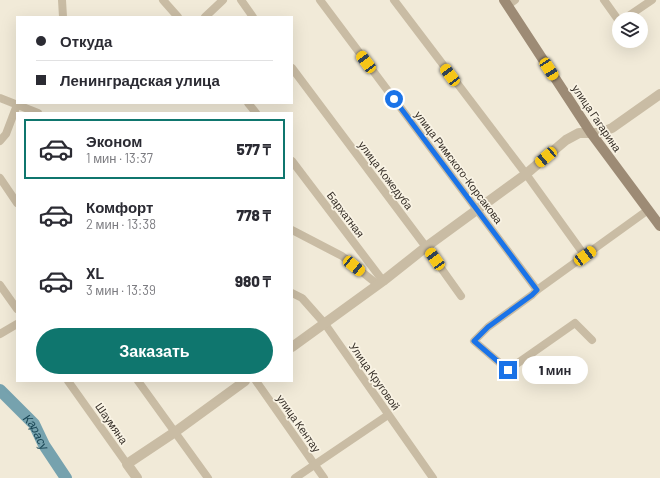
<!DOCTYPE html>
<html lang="ru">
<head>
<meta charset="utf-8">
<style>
  :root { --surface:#fff; --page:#f7f7f7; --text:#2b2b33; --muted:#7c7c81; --line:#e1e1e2; --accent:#0f766e }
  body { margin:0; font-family:Barlow,sans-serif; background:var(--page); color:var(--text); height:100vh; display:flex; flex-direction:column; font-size:15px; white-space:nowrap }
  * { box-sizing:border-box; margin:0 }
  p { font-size:13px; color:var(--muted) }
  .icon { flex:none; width:22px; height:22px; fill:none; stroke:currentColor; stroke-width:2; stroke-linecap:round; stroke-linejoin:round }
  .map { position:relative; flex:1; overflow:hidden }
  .drawer { position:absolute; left:16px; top:112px; width:277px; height:270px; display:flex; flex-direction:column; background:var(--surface); border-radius:0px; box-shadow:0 4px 16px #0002 }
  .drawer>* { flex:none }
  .hud { position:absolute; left:16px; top:16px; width:277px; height:88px; border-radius:0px; box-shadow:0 4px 16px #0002; display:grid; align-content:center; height:88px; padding:0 20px; background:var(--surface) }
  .tools { position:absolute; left:612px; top:12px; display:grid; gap:8px }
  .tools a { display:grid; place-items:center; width:36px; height:36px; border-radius:50%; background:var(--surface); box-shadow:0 4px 16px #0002; font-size:20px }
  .end { position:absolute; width:18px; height:18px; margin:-9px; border:5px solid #1a73e8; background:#fff; box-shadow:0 0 0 2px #fff }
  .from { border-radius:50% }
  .bubble { position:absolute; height:28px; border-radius:14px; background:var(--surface); box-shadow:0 4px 16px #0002; font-size:13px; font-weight:800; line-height:28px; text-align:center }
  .car { position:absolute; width:12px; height:24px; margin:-12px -6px; border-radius:5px; box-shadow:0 0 3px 1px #0007; background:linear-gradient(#f5c518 24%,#345 0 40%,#f5c518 0 76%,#345 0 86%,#f5c518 0) }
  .hud b { display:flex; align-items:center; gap:14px; height:38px; font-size:15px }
  .hud b+b { border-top:1px solid var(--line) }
  .hud i { width:10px; height:10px; background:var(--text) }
  ul { padding:7px 0 0; list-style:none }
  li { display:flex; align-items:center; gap:12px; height:60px; margin:0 8px 6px; padding:0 12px; border:2px solid transparent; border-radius:0px }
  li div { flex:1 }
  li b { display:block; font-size:15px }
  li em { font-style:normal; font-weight:800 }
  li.on { border-color:var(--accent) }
  li>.icon { width:36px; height:36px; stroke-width:1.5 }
  .primary-button { display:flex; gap:8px; margin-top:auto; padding:8px 20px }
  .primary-button a { flex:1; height:46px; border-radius:24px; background:var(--accent); color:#fff; font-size:16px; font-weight:800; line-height:46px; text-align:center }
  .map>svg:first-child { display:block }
</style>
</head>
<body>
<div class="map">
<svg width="660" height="478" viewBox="0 0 660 478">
  <rect width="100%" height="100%" fill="#f1ead8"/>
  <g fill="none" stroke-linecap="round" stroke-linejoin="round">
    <!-- river -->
    <path stroke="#76a2ae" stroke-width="12" id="s1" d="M 0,390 L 34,424 L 44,445 L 66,478"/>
    <!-- minor -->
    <g stroke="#c9bca4" stroke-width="8">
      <path d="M 62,0 L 63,17"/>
      <path d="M 163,0 L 178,17"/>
      <path d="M 241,0 L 253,17"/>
      <path d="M 320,0 L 537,290"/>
      <path d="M 394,0 L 526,174 L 585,256"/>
      <path d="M 604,0 L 619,21"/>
      <path d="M 508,5 L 515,0"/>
      <path d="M 205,17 L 223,0"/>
      <path d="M 624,19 L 652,0"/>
      <path d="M 292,68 L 426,247 L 461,296"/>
      <path d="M 0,98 L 38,113"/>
      <path d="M 248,103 L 256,113"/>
      <path d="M 0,141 L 6,134 L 17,105"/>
      <path d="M 292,161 L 383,281"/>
      <path d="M 0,178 L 17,203"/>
      <path d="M 292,230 L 342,256 L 377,284"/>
      <path d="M 0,285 L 17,309"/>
      <path d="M 292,293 L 302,298 L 325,324 L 433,478"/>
      <path d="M 0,334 L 17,324"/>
      <path d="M 592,340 L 575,323 L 508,370 L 474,341 L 488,327 L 532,295 L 537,290 L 648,210"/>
      <path d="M 68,381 L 127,464"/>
      <path d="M 138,381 L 208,478"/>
      <path d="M 256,381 L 324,478"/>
      <path d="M 295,478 L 388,415"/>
    </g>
    <!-- tertiary -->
    <g stroke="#c9bca4" stroke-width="10">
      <path d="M 292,347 L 383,281 L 426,247 L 526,174 L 566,140 L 579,133 L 600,133 L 612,128 L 660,94"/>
      <path d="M 137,478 L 127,464 L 175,432 L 245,381"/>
    </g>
    <!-- secondary -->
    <path stroke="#9d8b75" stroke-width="10" d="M 504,0 L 591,133 L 660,226"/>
  </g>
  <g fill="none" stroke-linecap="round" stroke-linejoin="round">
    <!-- route -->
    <path stroke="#1a73e8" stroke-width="5" d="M 394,99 L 537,290 L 532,295 L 488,327 L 474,341 L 508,370"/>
  </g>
  <g text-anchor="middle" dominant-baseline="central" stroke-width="3.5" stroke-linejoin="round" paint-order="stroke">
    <!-- street labels -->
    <g font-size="11" fill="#342d26" stroke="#f9f3e4">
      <text transform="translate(597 118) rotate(56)">улица Гагарина</text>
      <text transform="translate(459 167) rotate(53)">улица Римского-Корсакова</text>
      <text transform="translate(386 175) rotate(53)">улица Кожедуба</text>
      <text transform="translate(346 214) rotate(53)">Бархатная</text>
      <text transform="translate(375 376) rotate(55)">Улица Круговой</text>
      <text transform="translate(112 423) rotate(55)">Шаумяна</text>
      <text transform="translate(299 423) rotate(55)">улица Кентау</text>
    </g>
    <!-- water labels -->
    <g font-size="12" font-style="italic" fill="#1b4756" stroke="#f9f3e4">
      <text stroke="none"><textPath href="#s1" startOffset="56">Карасу</textPath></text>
    </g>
  </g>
</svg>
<div class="tools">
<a><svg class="icon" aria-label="layers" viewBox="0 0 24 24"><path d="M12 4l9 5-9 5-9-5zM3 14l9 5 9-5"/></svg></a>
</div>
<i class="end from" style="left:394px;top:99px"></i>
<i class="end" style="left:508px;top:370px"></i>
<div class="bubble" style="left:522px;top:356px;width:66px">1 мин</div>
<i class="car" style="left:366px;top:62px;rotate:323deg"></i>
<i class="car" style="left:549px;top:69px;rotate:147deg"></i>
<i class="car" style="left:450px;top:75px;rotate:323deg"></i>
<i class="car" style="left:546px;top:157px;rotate:230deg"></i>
<i class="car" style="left:585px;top:256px;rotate:54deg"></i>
<i class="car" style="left:435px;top:259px;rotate:325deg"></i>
<i class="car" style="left:354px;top:266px;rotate:129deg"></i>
<div class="hud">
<b><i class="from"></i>Откуда</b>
<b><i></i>Ленинградская улица</b>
</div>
<section class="drawer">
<ul>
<li class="on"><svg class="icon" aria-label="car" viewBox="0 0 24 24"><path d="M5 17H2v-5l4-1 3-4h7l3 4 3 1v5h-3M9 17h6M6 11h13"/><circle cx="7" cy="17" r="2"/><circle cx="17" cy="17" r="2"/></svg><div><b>Эконом</b><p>1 мин · 13:37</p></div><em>577 ₸</em></li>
<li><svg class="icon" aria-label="car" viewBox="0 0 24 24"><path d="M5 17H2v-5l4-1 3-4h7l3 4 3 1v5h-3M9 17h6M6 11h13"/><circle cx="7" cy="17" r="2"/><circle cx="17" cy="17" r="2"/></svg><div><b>Комфорт</b><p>2 мин · 13:38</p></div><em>778 ₸</em></li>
<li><svg class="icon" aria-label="car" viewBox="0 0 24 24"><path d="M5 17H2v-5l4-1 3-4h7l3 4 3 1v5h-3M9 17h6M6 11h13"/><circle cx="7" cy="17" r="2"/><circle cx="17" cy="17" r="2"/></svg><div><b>XL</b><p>3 мин · 13:39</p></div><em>980 ₸</em></li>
</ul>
<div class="primary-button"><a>Заказать</a></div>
</section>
</div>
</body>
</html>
